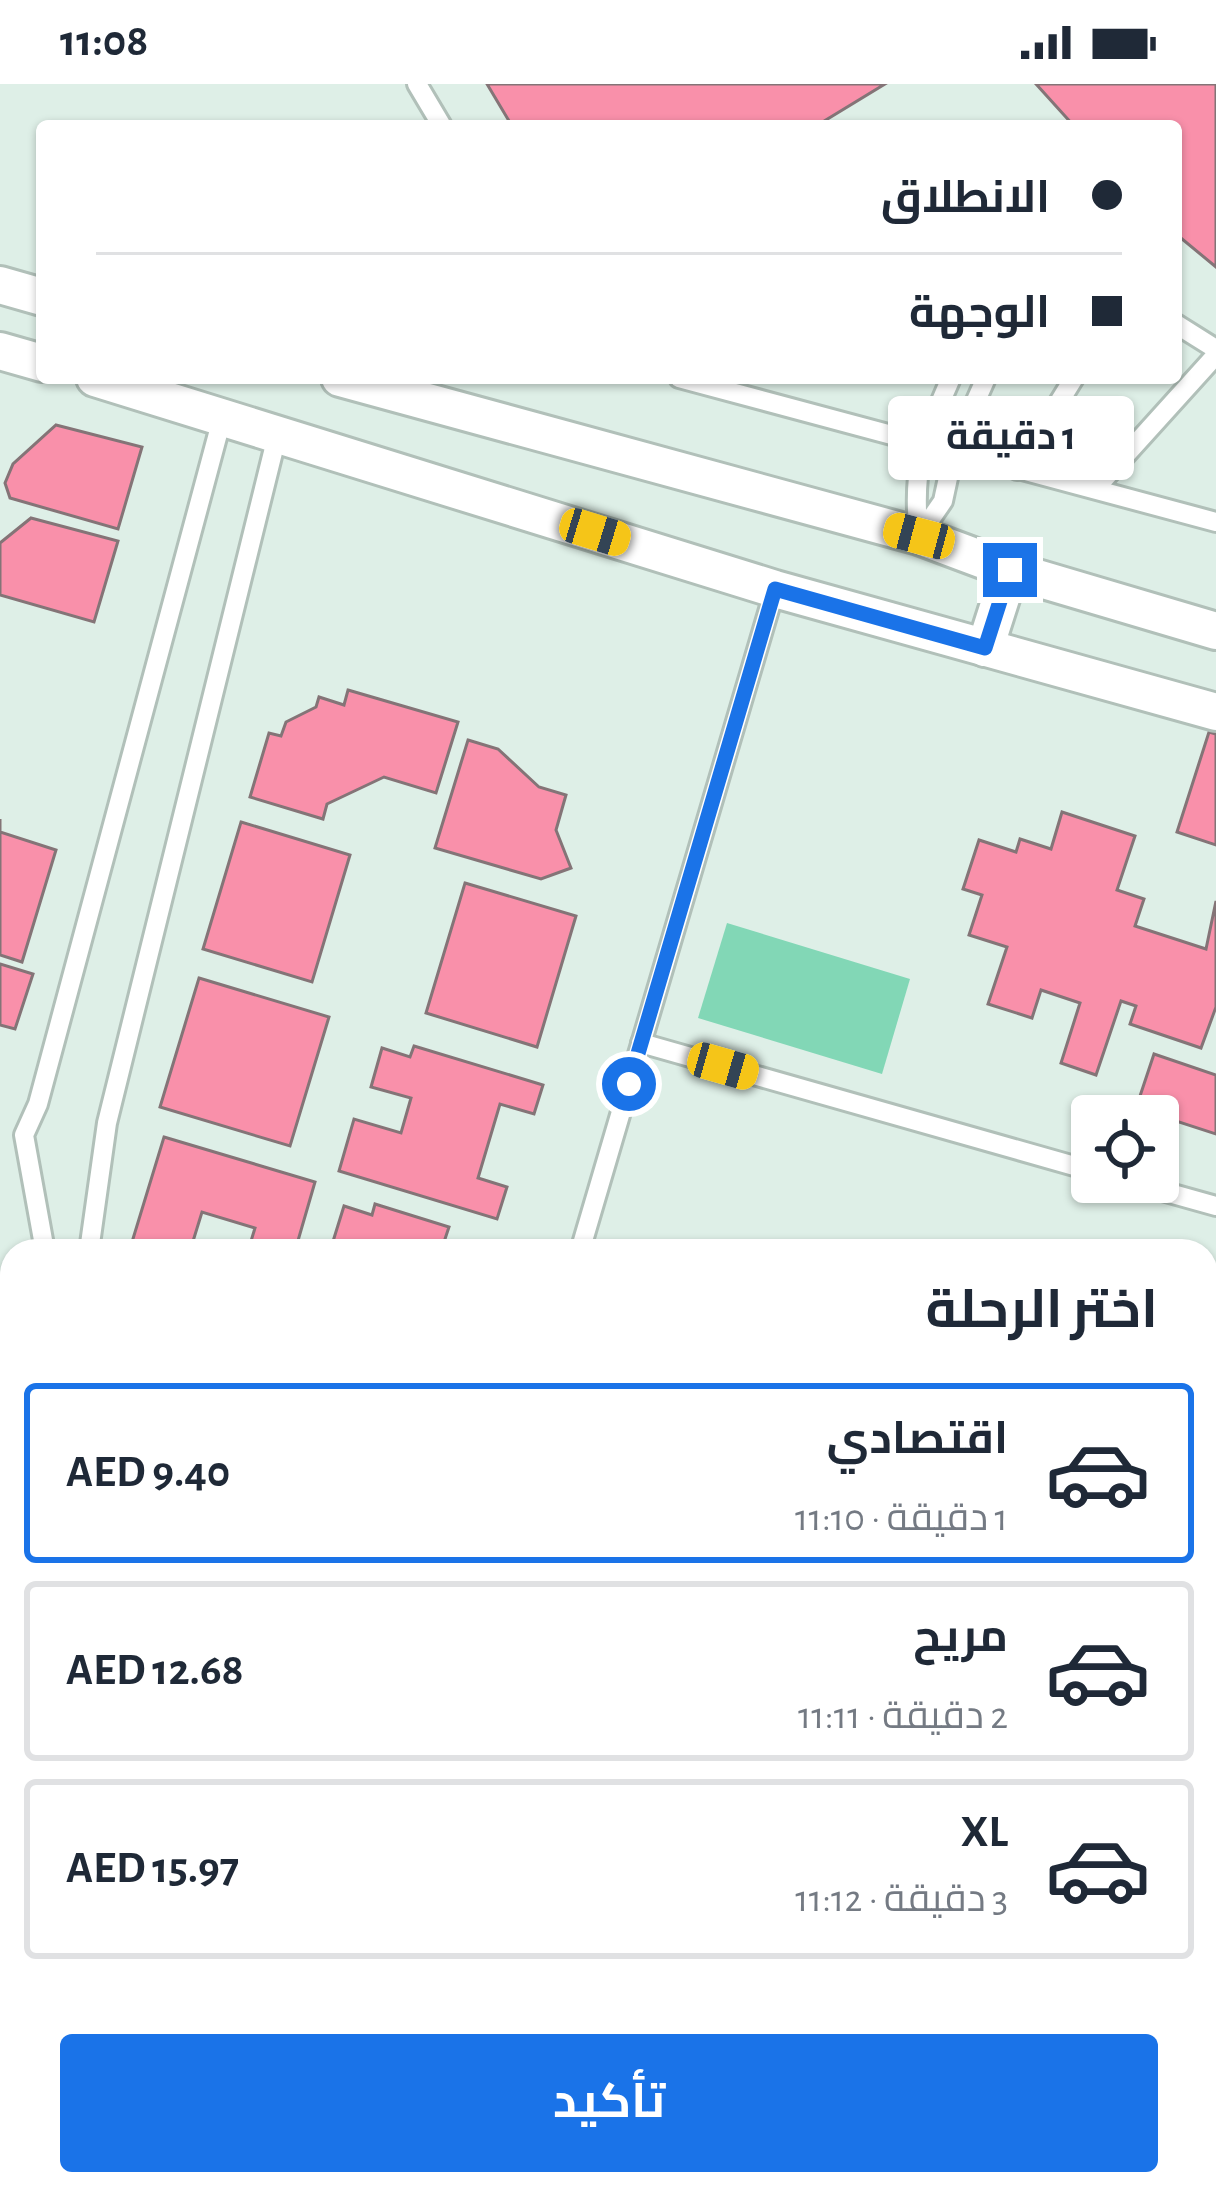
<!DOCTYPE html>
<html lang="ar">
<head>
<meta charset="utf-8">
<style>
  :root { --surface:#fff; --page:#f6f6f7; --text:#1f2937; --muted:#747a83; --line:#e0e1e3; --accent:#1a73e8 }
  body { margin:0; font-family:"Alegreya Sans",Cairo,sans-serif; background:var(--page); color:var(--text); direction:rtl; height:100vh; display:flex; flex-direction:column; font-size:45px; white-space:nowrap }
  * { box-sizing:border-box; margin:0 }
  p { font-size:39px; color:var(--muted) }
  .icon { flex:none; width:66px; height:66px; fill:none; stroke:currentColor; stroke-width:2; stroke-linecap:round; stroke-linejoin:round }
  .map { position:relative; flex:1; overflow:hidden; direction:ltr }
  .panel { position:absolute; left:0px; top:1155px; width:1218px; height:957px; display:flex; flex-direction:column; background:var(--surface); border-radius:36px 36px 0 0; box-shadow:0 3px 9px #0004; direction:rtl }
  .panel>* { flex:none }
  .guide { position:absolute; left:36px; top:36px; width:1146px; height:264px; border-radius:12px; box-shadow:0 3px 9px #0004; direction:rtl; display:grid; align-content:center; height:264px; padding:0 60px; background:var(--surface) }
  .tools { position:absolute; left:1071px; top:1011px; display:grid; gap:24px }
  .tools a { display:grid; place-items:center; width:108px; height:108px; border-radius:12px; background:var(--surface); box-shadow:0 3px 9px #0004; font-size:60px }
  .end { position:absolute; width:54px; height:54px; margin:-27px; border:15px solid #1a73e8; background:#fff; box-shadow:0 0 0 6px #fff }
  .from { border-radius:50% }
  .bubble { position:absolute; height:84px; border-radius:12px; background:var(--surface); box-shadow:0 3px 9px #0004; font-size:39px; font-weight:700; line-height:84px; text-align:center; direction:rtl }
  .car { position:absolute; width:36px; height:72px; margin:-36px -18px; border-radius:15px; box-shadow:0 0 9px 3px #0007; background:linear-gradient(#f5c518 24%,#345 0 40%,#f5c518 0 76%,#345 0 86%,#f5c518 0) }
  .guide b { display:flex; align-items:center; gap:42px; height:114px; font-size:45px }
  .guide b+b { border-top:3px solid var(--line) }
  .guide i { width:30px; height:30px; background:var(--text) }
  ul { padding:0; list-style:none }
  li { display:flex; align-items:center; gap:36px; height:180px; margin:0 24px 18px; padding:0 36px; border:6px solid var(--line); border-radius:12px }
  li div { flex:1 }
  li b { display:block; font-size:45px }
  li em { font-style:normal; font-weight:700 }
  li.current { border-color:var(--accent) }
  li>.icon { width:108px; height:108px; stroke-width:1.5 }
  h2 { padding:0 60px; font-size:54px; line-height:144px }
  .cta { display:flex; gap:24px; margin-top:auto; padding:24px 60px }
  .cta a { flex:1; height:138px; border-radius:12px; background:var(--accent); color:#fff; font-size:48px; font-weight:700; line-height:138px; text-align:center }
  .status { display:flex; justify-content:space-between; align-items:center; height:84px; padding:0 60px; background:var(--surface); direction:ltr }
  .status svg { height:33px; fill:currentColor }
  .map>svg:first-child { display:block }
</style>
</head>
<body>
<div class="status"><b>11:08</b><svg viewBox="0 0 49 12"><path d="M0 12V9h3v3zM5 12V6h3v6zM10 12V3h3v9zM15 12V0h3v12zM26 1h20v11H26zM47 4h2v5h-2z"/></svg></div>
<div class="map">
<svg width="1216" height="2111" viewBox="0 0 1216 2111">
  <rect width="100%" height="100%" fill="#deefe7"/>
  <!-- green -->
  <path fill="#82d7b6" d="M 727,839 L 910,895 L 882,990 L 698,934 Z"/>
  <!-- building -->
  <g fill="#f990aa" stroke="#847477" stroke-width="3">
    <path d="M 487,0 L 885,0 L 816,42 L 512,42 Z"/>
    <path d="M 1036,0 L 1216,0 L 1216,183 L 1176,150 L 1176,42 L 1074,42 Z"/>
    <path d="M 56,341 L 142,363 L 118,445 L 10,414 L 5,399 L 13,380 Z"/>
    <path d="M 31,434 L 118,457 L 94,538 L 0,511 L 0,459 Z"/>
    <path d="M 348,606 L 458,638 L 436,709 L 384,693 L 327,720 L 323,735 L 250,713 L 269,649 L 281,652 L 286,638 L 316,623 L 319,613 L 344,621 Z"/>
    <path d="M 1209,648 L 1216,650 L 1216,761 L 1177,748 Z"/>
    <path d="M 468,656 L 498,665 L 539,703 L 566,711 L 556,746 L 571,784 L 541,795 L 435,764 Z"/>
    <path d="M 1062,728 L 1135,752 L 1117,806 L 1144,815 L 1135,842 L 1206,865 L 1216,817 L 1216,923 L 1201,964 L 1130,940 L 1136,922 L 1121,917 L 1096,991 L 1061,979 L 1080,919 L 1041,906 L 1032,934 L 988,920 L 1007,863 L 969,851 L 982,811 L 963,805 L 979,756 L 1016,768 L 1020,755 L 1051,765 Z"/>
    <path d="M 0,735 L 0,748 L 56,766 L 22,878 L 0,871 Z"/>
    <path d="M 241,738 L 350,771 L 312,898 L 203,865 Z"/>
    <path d="M 465,799 L 576,832 L 537,963 L 426,929 Z"/>
    <path d="M 0,880 L 33,890 L 15,945 L 0,941 Z"/>
    <path d="M 199,894 L 329,933 L 290,1062 L 160,1023 Z"/>
    <path d="M 414,962 L 543,1001 L 534,1030 L 500,1020 L 478,1094 L 507,1103 L 497,1135 L 339,1087 L 354,1035 L 401,1049 L 411,1014 L 371,1003 L 382,964 L 410,973 Z"/>
    <path d="M 1154,970 L 1216,991 L 1216,1050 L 1136,1024 Z"/>
    <path d="M 164,1053 L 315,1098 L 295,1167 L 248,1167 L 255,1144 L 202,1128 L 190,1167 L 162,1167 L 132,1158 Z"/>
    <path d="M 375,1120 L 449,1143 L 443,1161 L 463,1167 L 330,1167 L 344,1122 L 372,1131 Z"/>
    <path d="M 12,1296 L 12,1371 L 1,1382 L 0,1308 Z"/>
    <path d="M 1206,1832 L 1216,1833 L 1216,1884 L 1206,1883 Z"/>
    <path d="M 231,2100 L 281,2100 L 299,2103 L 298,2111 L 228,2111 Z"/>
  </g>
  <g fill="none" stroke-linecap="round" stroke-linejoin="round">
    <defs>
      <g id="service">
        <path d="M 417,0 L 442,42"/>
        <path d="M 1176,240 L 1216,265"/>
        <path d="M 679,294 L 1216,438"/>
        <path d="M 1017,386 L 1074,294"/>
        <path d="M 1095,405 L 1216,271"/>
        <path d="M 919,452 L 943,417 L 954,366 L 986,294"/>
        <path d="M 919,452 C 911,383 924,356 951,294"/>
        <path d="M 641,959 L 1092,1087"/>
        <path d="M 1130,1098 L 1216,1122"/>
        <path d="M 45,1167 L 24,1051 L 38,1020 L 223,331"/>
        <path d="M 89,1167 L 107,1039 L 278,348"/>
        <path d="M 580,1167 L 775,505"/>
        <path d="M 1206,1302 L 1216,1266"/>
        <path d="M 1206,1503 L 1216,1504"/>
        <path d="M 1206,1593 L 1216,1595"/>
      </g>
      <g id="minor">
        <path d="M 0,201 L 42,213"/>
        <path d="M 0,267 L 42,279"/>
        <path d="M 95,294 L 775,505 L 1216,628"/>
        <path d="M 340,294 L 919,452 L 1010,486 L 1216,547"/>
        <path d="M 985,564 L 1010,486"/>
        <path d="M 0,1832 L 12,1837"/>
        <path d="M 0,1890 L 12,1896"/>
        <path d="M 1206,2082 L 1216,2084"/>
        <path d="M 917,2100 L 991,2111"/>
        <path d="M 0,2110 L 3,2111"/>
        <path d="M 176,2111 L 178,2100"/>
      </g>
    </defs>
    <!-- service casing -->
    <use href="#service" stroke="#b1c0b9" stroke-width="24"/>
    <!-- minor casing -->
    <use href="#minor" stroke="#b1c0b9" stroke-width="42"/>
    <!-- path -->
    <path stroke="#9ba7a1" stroke-width="6" stroke-dasharray="9 6" stroke-linecap="butt" d="M 653,2100 L 731,2111"/>
    <!-- service -->
    <use href="#service" stroke="#fff" stroke-width="18"/>
    <!-- minor -->
    <use href="#minor" stroke="#fff" stroke-width="36"/>
  </g>
  <g fill="none" stroke-linecap="round" stroke-linejoin="round">
    <!-- route -->
    <path stroke="#1a73e8" stroke-width="15" d="M 629,1000 L 775,505 L 985,564 L 1010,486"/>
  </g>
</svg>
<div class="tools">
<a><svg class="icon" aria-label="locate" viewBox="0 0 24 24"><circle cx="12" cy="12" r="6"/><path d="M12 2v4M12 18v4M2 12h4M18 12h4"/></svg></a>
</div>
<i class="end from" style="left:629px;top:1000px"></i>
<i class="end" style="left:1010px;top:486px"></i>
<div class="bubble" style="left:888px;top:312px;width:246px">1 دقيقة</div>
<i class="car" style="left:595px;top:448px;rotate:107deg"></i>
<i class="car" style="left:919px;top:452px;rotate:285deg"></i>
<i class="car" style="left:723px;top:982px;rotate:106deg"></i>
<div class="guide">
<b><i class="from"></i>الانطلاق</b>
<b><i></i>الوجهة</b>
</div>
<section class="panel">
<h2>اختر الرحلة</h2>
<ul>
<li class="current"><svg class="icon" aria-label="car" viewBox="0 0 24 24"><path d="M5 17H2v-5l4-1 3-4h7l3 4 3 1v5h-3M9 17h6M6 11h13"/><circle cx="7" cy="17" r="2"/><circle cx="17" cy="17" r="2"/></svg><div><b>اقتصادي</b><p>1 دقيقة · 11:10</p></div><em>AED 9.40</em></li>
<li><svg class="icon" aria-label="car" viewBox="0 0 24 24"><path d="M5 17H2v-5l4-1 3-4h7l3 4 3 1v5h-3M9 17h6M6 11h13"/><circle cx="7" cy="17" r="2"/><circle cx="17" cy="17" r="2"/></svg><div><b>مريح</b><p>2 دقيقة · 11:11</p></div><em>AED 12.68</em></li>
<li><svg class="icon" aria-label="car" viewBox="0 0 24 24"><path d="M5 17H2v-5l4-1 3-4h7l3 4 3 1v5h-3M9 17h6M6 11h13"/><circle cx="7" cy="17" r="2"/><circle cx="17" cy="17" r="2"/></svg><div><b>XL</b><p>3 دقيقة · 11:12</p></div><em>AED 15.97</em></li>
</ul>
<div class="cta"><a>تأكيد</a></div>
</section>
</div>
</body>
</html>
